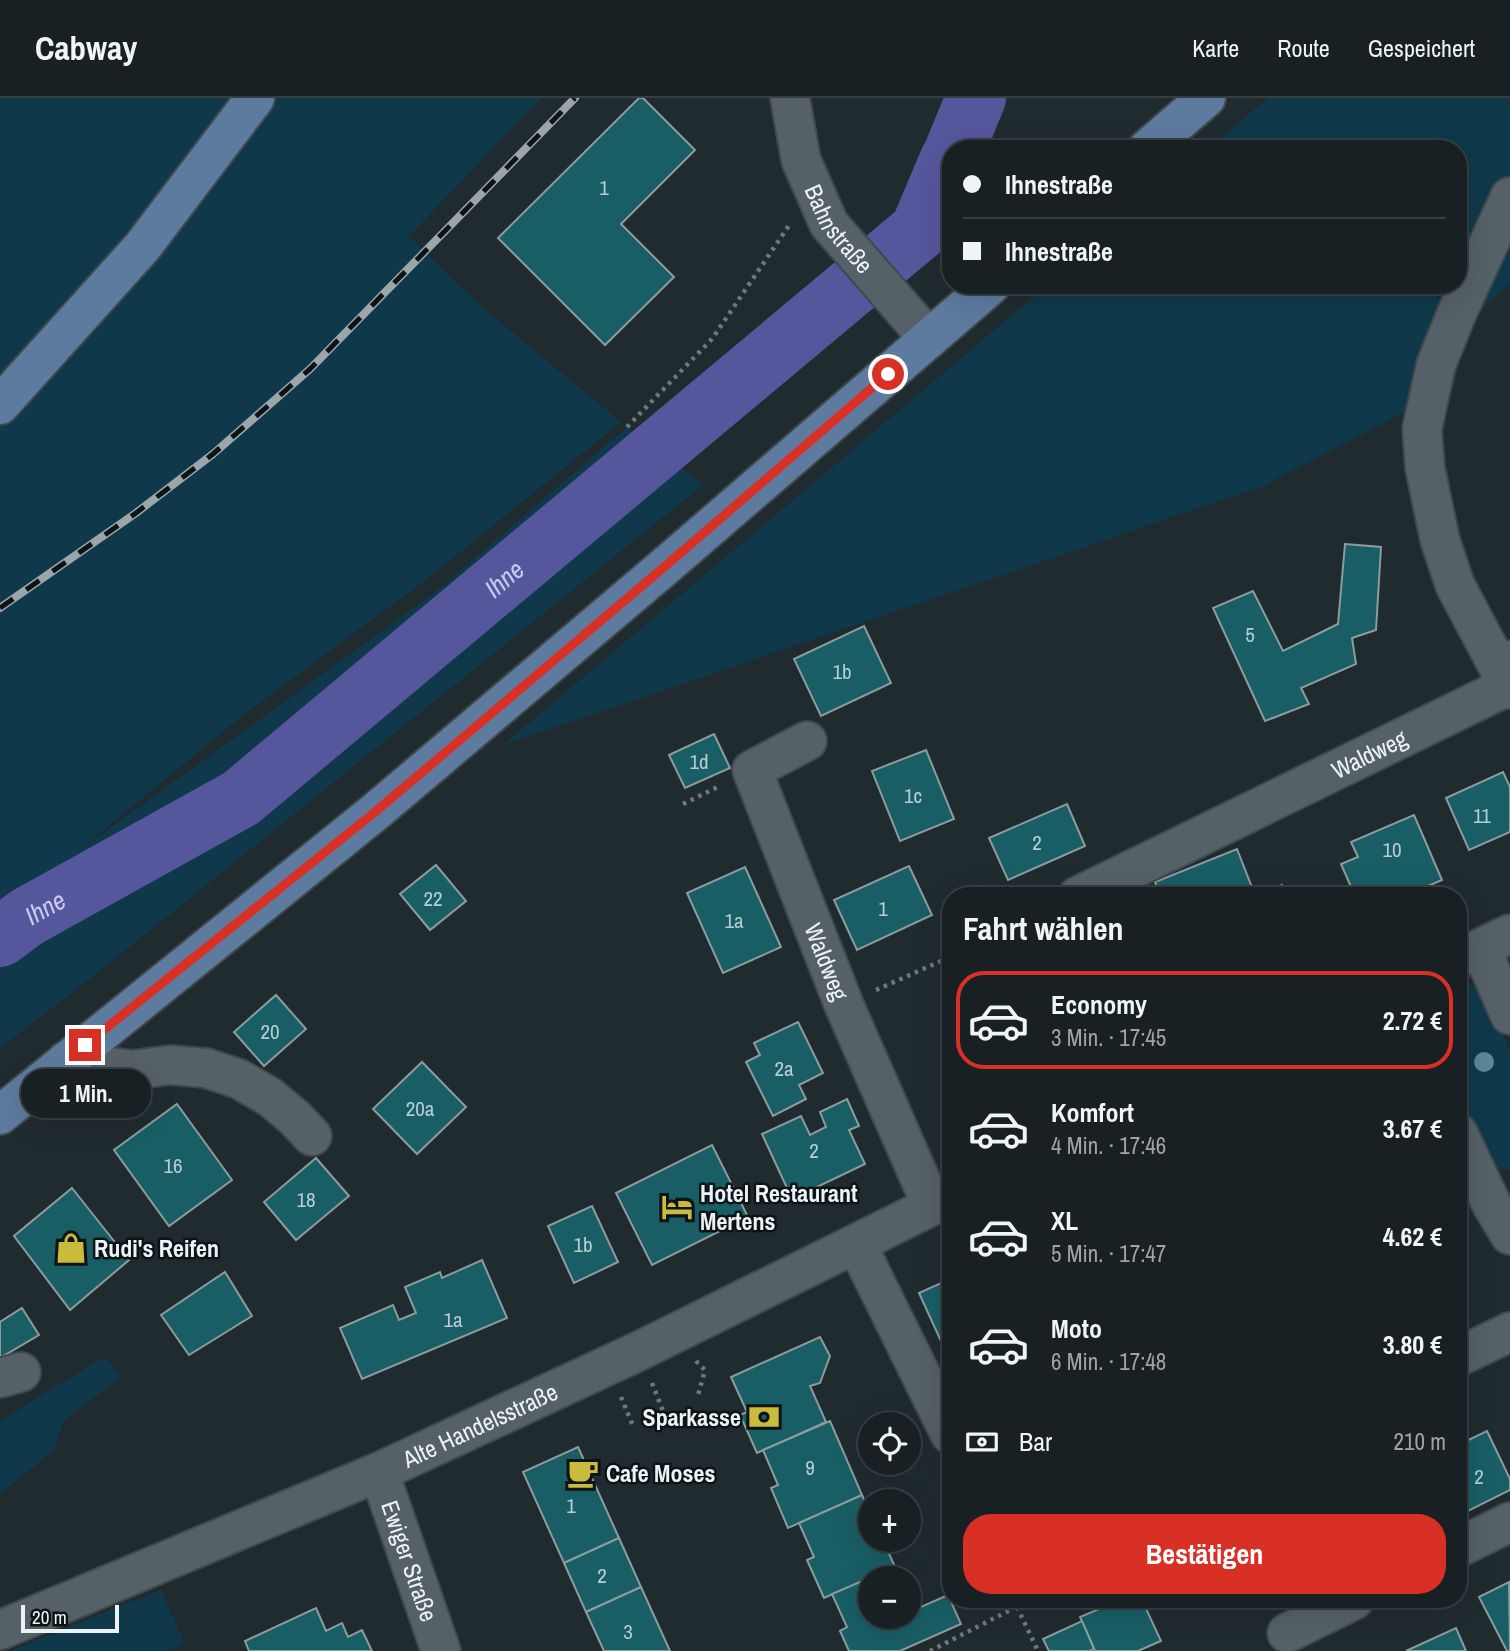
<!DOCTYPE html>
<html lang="de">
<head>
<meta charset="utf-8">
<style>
  :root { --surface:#182024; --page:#252d31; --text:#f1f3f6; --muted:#9fa3a6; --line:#363e41; --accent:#d93025 }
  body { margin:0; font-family:"Archivo Narrow",sans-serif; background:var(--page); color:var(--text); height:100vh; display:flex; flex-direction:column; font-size:26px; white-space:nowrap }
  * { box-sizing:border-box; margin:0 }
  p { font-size:23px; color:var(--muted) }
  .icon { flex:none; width:38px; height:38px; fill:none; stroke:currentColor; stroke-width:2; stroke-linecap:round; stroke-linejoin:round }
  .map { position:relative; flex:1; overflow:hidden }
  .details { position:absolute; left:942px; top:789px; width:525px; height:721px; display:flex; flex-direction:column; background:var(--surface); border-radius:28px; box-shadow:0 7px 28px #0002,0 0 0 2px var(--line) }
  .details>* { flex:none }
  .top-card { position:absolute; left:942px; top:42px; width:525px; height:154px; border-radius:28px; box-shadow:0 7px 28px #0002,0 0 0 2px var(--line); display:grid; align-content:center; height:154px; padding:0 21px; background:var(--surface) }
  .buttons { position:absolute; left:858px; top:1314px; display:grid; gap:14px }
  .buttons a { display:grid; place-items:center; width:63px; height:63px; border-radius:50%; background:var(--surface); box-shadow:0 7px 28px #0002,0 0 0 2px var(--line); font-size:35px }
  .scale { position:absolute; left:21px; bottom:18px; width:98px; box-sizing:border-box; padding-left:7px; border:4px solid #ebf3f6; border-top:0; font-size:19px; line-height:24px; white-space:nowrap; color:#ebf3f6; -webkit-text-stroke:5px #0e1315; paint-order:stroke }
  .end { position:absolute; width:32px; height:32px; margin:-16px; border:9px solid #d93025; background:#fff; box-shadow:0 0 0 4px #fff }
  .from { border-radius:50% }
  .bubble { position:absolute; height:49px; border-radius:24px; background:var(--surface); box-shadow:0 7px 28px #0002,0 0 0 2px var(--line); font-size:23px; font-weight:800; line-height:49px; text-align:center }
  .top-card b { display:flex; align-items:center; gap:24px; height:66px; font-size:26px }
  .top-card b+b { border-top:2px solid var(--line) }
  .top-card i { width:18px; height:18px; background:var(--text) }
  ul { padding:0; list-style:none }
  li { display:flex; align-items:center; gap:21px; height:98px; margin:0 14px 10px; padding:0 7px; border:4px solid transparent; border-radius:28px }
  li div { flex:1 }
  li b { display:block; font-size:26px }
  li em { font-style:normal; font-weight:800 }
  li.selected { border-color:var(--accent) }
  li>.icon { width:63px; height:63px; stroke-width:1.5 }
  h2 { padding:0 21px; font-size:32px; line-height:84px }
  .pay { display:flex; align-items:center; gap:18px; height:77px; padding:0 21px; font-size:26px }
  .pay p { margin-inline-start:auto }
  .cta { display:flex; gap:14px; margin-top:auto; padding:14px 21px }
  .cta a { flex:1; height:80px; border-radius:28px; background:var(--accent); color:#fff; font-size:28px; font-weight:800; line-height:80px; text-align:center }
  header { display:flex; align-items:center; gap:42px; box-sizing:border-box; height:98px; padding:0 35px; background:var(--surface); border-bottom:2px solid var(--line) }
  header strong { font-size:33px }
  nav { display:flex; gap:38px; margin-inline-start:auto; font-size:24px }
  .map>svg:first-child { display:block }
</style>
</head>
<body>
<header>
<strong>Cabway</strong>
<nav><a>Karte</a><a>Route</a><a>Gespeichert</a></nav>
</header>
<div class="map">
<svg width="1510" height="1553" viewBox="0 0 1510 1553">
  <rect width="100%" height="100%" fill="#202b30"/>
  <!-- green -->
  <g fill="#0f394a">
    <path d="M 0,0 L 541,0 L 409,138 L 482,209 L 621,324 L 423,484 L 242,618 L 77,754 L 433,496 L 627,329 L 703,387 L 82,887 L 0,950 Z"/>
    <path d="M 1268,0 L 1510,0 L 1510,186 L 1465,225 L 1455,288 L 1261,389 L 503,647 L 1048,187 L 1458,187 L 1458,51 L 1208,51 Z"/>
    <path d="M 1458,885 L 1471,887 L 1483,895 L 1510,951 L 1510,1072 L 1499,1071 L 1486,1060 L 1458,999 Z"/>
    <path d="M 104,1259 L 122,1279 L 64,1322 L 54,1352 L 0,1396 L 0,1323 Z"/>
    <path d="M 161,1492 L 185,1546 L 168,1553 L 9,1553 Z"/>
  </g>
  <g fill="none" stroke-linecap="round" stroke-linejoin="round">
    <!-- river -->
    <g stroke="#56569d" stroke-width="60">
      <path d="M 955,51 L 976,0"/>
      <path id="s1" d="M 0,839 L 27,819 L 241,700 L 920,132 L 950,61"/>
    </g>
  </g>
  <!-- building -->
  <g fill="#195e65" stroke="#8c9c9d" stroke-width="2">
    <path d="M 639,0 L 643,0 L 695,52 L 621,126 L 674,179 L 605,247 L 498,140 Z"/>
    <path d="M 1345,446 L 1381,449 L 1376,532 L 1352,540 L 1356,566 L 1301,590 L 1309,606 L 1265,623 L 1213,510 L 1253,493 L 1283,553 L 1338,526 Z"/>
    <path d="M 864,528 L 891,585 L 821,618 L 794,561 Z"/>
    <path d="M 714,636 L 730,670 L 685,690 L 669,657 Z"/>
    <path d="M 926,652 L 954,721 L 900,743 L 872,673 Z"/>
    <path d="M 1503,674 L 1510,689 L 1510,734 L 1469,752 L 1446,700 Z"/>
    <path d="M 1067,706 L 1085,748 L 1008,782 L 989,740 Z"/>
    <path d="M 1414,717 L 1442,782 L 1405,798 L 1355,798 L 1341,766 L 1358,759 L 1351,744 Z"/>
    <path d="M 1237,751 L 1255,797 L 1282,787 L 1286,798 L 1160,798 L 1155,784 Z"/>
    <path d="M 436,767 L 466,803 L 430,832 L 400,796 Z"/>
    <path d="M 909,768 L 932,817 L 857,852 L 834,802 Z"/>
    <path d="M 745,769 L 781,849 L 723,875 L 687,795 Z"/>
    <path d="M 276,897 L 306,931 L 264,968 L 234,934 Z"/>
    <path d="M 798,924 L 823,975 L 799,987 L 806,1001 L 773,1018 L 746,964 L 760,957 L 754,945 Z"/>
    <path d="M 422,964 L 466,1009 L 417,1056 L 373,1011 Z"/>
    <path d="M 847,1001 L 859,1028 L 849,1032 L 865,1066 L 792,1101 L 762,1036 L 801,1018 L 810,1037 L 826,1029 L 820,1014 Z"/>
    <path d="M 177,1006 L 232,1082 L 169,1128 L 114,1052 Z"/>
    <path d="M 712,1047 L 748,1119 L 652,1167 L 616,1095 Z"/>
    <path d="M 316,1060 L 349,1098 L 296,1142 L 264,1104 Z"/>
    <path d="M 72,1090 L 129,1162 L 70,1212 L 14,1138 Z"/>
    <path d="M 592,1108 L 618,1164 L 574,1185 L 548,1128 Z"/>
    <path d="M 1458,1123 L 1464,1152 L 1458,1153 Z"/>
    <path d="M 482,1162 L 507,1220 L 362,1281 L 340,1230 L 393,1207 L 399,1222 L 416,1215 L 405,1189 L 440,1174 L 442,1180 Z"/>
    <path d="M 225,1174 L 252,1218 L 189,1257 L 161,1217 Z"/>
    <path d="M 950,1181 L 950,1263 L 919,1195 Z"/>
    <path d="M 22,1210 L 39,1237 L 0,1260 L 0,1224 Z"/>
    <path d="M 820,1239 L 830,1258 L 820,1285 L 810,1288 L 826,1324 L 757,1355 L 740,1317 L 747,1314 L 731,1279 Z"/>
    <path d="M 830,1323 L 862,1397 L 788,1430 L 771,1390 L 778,1387 L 763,1352 Z"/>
    <path d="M 1487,1333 L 1510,1381 L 1510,1392 L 1458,1418 L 1458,1347 Z"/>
    <path d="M 578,1349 L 619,1440 L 564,1465 L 523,1374 Z"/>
    <path d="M 862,1397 L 870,1414 L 870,1442 L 883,1442 L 895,1469 L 824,1500 L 807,1462 L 814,1459 L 799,1425 Z"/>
    <path d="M 619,1440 L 641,1489 L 586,1514 L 564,1465 Z"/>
    <path d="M 895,1469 L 900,1480 L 870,1480 L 870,1519 L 908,1519 L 908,1499 L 914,1512 L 948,1497 L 961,1526 L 900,1553 L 849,1553 L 840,1533 L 847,1529 L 832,1496 Z"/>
    <path d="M 1509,1484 L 1510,1553 L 1507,1553 L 1479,1499 Z"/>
    <path d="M 641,1489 L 670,1553 L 604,1553 L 586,1514 Z"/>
    <path d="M 1129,1502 L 1142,1502 L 1161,1543 L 1138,1553 L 1095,1553 L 1080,1519 L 1106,1508 L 1107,1511 Z"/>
    <path d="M 316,1510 L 326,1533 L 342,1525 L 348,1539 L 362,1532 L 372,1553 L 249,1553 L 245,1543 Z"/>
    <path d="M 1082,1523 L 1094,1551 L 1090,1553 L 1049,1553 L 1043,1541 Z"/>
    <path d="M 1456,1530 L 1466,1553 L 1406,1553 Z"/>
  </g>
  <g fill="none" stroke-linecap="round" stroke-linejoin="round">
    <defs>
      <g id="minor">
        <path id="s2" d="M 790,0 L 801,62 L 829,126 L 929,241"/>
        <path d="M 1510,99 L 1456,217 L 1436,267 L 1422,331 L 1425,370 L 1440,442 L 1455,487 L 1510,591"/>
        <path id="s3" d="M 807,643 L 752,672 L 844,907 L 932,1108"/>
        <path id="s4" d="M 1078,798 L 1508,588 L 1509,562"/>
        <path d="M 1481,851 L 1510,917"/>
        <path d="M 1458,861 L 1510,836"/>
        <path d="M 66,963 L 132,972 L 170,967 L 206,970 L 239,981 L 270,999 L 295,1020 L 312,1038"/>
        <path d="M 1458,1035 L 1492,1107 L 1510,1137"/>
        <path d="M 857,1147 L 950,1336"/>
        <path d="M 1458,1259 L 1510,1234"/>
        <path d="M 0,1280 L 21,1274"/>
        <path id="s5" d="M 379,1374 L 441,1553"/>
        <path d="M 1458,1450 L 1510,1424"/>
        <path id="s6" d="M 0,1532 L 379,1374 L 639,1253 L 950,1099"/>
        <path d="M 1287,1535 L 1354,1502"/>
      </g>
      <g id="major">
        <path d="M 1147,51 L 1206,0"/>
        <path d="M 0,307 L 143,148 L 255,0"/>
        <path d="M 0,1017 L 375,714 L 663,470 L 991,187"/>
      </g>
    </defs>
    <!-- minor casing -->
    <use href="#minor" stroke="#3f494d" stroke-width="42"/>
    <!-- major casing -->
    <use href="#major" stroke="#3f494d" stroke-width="42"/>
    <!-- path -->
    <g stroke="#6f797d" stroke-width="4.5" stroke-dasharray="3.5 5" stroke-linecap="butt">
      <path d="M 627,329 L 712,241 L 790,126"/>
      <path d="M 683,706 L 720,688"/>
      <path d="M 876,892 L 950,859"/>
      <path d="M 696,1263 L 705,1272 L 698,1297"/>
      <path d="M 652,1285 L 663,1313"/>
      <path d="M 621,1299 L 633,1328"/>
      <path d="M 1017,1509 L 1038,1553"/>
      <path d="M 930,1553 L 1030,1502"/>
    </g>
    <!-- minor -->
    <use href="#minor" stroke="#556167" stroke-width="38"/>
    <!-- major -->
    <use href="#major" stroke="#5d7b9f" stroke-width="38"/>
    <defs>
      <path id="rail" d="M 0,510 L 136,415 L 213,356 L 310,271 L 575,0"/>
    </defs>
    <!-- rail casing -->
    <use href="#rail" stroke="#9ca5a9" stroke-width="8"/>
    <!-- rail -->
    <use href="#rail" stroke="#0e1315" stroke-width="5" stroke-dasharray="16" stroke-linecap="butt"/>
  </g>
  <!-- trees -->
  <circle fill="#5c879c" cx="1484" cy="964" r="10"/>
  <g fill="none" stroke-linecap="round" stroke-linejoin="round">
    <!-- route -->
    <path stroke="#d93025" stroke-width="9" d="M 85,947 L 375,714 L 663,470 L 888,276"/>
  </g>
  <!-- icons -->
  <defs>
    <symbol id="hotel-bare" viewBox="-9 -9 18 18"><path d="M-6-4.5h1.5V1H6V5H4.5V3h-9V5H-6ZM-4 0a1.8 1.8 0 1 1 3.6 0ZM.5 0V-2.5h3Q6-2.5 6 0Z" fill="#c9bb3b" stroke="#0e1315" stroke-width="2.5" paint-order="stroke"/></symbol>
    <symbol id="shop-bare" viewBox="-9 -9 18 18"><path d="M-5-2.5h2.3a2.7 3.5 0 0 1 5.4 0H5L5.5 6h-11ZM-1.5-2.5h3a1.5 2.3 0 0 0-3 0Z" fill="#c9bb3b" stroke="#0e1315" stroke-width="2.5" paint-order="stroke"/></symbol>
    <symbol id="bank-bare" viewBox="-9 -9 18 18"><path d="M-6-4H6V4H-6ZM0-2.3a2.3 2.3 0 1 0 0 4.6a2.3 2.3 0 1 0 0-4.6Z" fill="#c9bb3b" stroke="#0e1315" stroke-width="2.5" paint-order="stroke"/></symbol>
    <symbol id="cafe-bare" viewBox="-9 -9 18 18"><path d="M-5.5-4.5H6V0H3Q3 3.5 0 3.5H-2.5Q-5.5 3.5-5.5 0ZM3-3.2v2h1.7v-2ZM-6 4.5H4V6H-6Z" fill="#c9bb3b" stroke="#0e1315" stroke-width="2.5" paint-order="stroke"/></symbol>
  </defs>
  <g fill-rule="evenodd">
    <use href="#hotel-bare" x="655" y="1087" width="44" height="44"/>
    <use href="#shop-bare" x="49" y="1128" width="44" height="44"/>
    <use href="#bank-bare" x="742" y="1297" width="44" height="44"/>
    <use href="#cafe-bare" x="561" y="1353" width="44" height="44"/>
  </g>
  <g text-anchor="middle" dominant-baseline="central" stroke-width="5" stroke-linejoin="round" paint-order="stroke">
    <!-- number labels -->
    <g font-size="21" fill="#b6ced2">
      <text x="604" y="89">1</text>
      <text x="1250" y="536">5</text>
      <text x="842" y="573">1b</text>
      <text x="699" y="663">1d</text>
      <text x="913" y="697">1c</text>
      <text x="1482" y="717">11</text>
      <text x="1037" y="744">2</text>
      <text x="1392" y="751">10</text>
      <text x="433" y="800">22</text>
      <text x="883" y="810">1</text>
      <text x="734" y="822">1a</text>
      <text x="270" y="933">20</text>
      <text x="784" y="970">2a</text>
      <text x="420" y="1010">20a</text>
      <text x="814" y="1052">2</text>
      <text x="173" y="1067">16</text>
      <text x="306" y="1101">18</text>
      <text x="583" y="1146">1b</text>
      <text x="453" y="1221">1a</text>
      <text x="810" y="1369">9</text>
      <text x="1479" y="1378">2</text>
      <text x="571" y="1407">1</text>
      <text x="602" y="1477">2</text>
      <text x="628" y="1533">3</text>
    </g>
    <!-- street labels -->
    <g font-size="24" fill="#ebf3f6" stroke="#0e1315">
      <text stroke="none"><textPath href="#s2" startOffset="142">Bahnstraße</textPath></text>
      <text stroke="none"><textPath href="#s4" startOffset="324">Waldweg</textPath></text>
      <text stroke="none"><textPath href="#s3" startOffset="268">Waldweg</textPath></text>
      <text stroke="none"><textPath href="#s6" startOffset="522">Alte Handelsstraße</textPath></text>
      <text stroke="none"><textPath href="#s5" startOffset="94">Ewiger Straße</textPath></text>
    </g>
    <!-- poi labels -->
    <g font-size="24" font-weight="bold" fill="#ebf3f6" stroke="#0e1315" text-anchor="start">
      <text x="700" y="1095">Hotel Restaurant<tspan x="700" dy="28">Mertens</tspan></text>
      <text x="94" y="1150">Rudi's Reifen</text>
      <text x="741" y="1319" text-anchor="end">Sparkasse</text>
      <text x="606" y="1375">Cafe Moses</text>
    </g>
    <!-- water labels -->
    <g font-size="26" font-style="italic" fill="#c7cbf4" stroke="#0e1315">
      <text stroke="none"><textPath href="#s1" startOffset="621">Ihne</textPath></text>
      <text stroke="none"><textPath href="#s1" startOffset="54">Ihne</textPath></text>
    </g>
  </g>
</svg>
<div class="buttons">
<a><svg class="icon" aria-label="locate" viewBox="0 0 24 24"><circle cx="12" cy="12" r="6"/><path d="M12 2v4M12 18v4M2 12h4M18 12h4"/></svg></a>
<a>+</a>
<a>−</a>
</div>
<div class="scale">20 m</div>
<i class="end from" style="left:888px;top:276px"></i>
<i class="end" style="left:85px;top:947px"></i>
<div class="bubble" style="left:21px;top:971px;width:130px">1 Min.</div>
<div class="top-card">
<b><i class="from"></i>Ihnestraße</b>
<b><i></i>Ihnestraße</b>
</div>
<section class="details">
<h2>Fahrt wählen</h2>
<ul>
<li class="selected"><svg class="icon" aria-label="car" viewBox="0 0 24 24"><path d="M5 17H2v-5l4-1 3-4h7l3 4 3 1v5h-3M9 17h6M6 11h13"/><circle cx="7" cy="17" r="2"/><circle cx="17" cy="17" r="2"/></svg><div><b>Economy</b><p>3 Min. · 17:45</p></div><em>2.72 €</em></li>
<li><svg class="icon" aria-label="car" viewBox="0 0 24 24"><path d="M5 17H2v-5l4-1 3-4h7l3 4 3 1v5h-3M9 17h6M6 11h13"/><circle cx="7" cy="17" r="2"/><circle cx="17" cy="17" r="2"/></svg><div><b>Komfort</b><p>4 Min. · 17:46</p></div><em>3.67 €</em></li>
<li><svg class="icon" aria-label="car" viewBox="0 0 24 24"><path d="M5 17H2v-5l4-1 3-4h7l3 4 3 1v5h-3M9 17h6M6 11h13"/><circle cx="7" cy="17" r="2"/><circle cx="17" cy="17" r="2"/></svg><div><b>XL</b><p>5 Min. · 17:47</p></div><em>4.62 €</em></li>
<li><svg class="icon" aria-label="car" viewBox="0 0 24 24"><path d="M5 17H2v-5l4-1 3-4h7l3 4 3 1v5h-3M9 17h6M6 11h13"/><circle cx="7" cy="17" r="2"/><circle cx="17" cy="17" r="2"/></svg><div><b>Moto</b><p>6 Min. · 17:48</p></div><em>3.80 €</em></li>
</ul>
<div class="pay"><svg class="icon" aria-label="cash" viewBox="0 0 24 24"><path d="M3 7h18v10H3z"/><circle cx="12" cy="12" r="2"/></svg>Bar<p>210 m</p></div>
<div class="cta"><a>Bestätigen</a></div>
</section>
</div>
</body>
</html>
